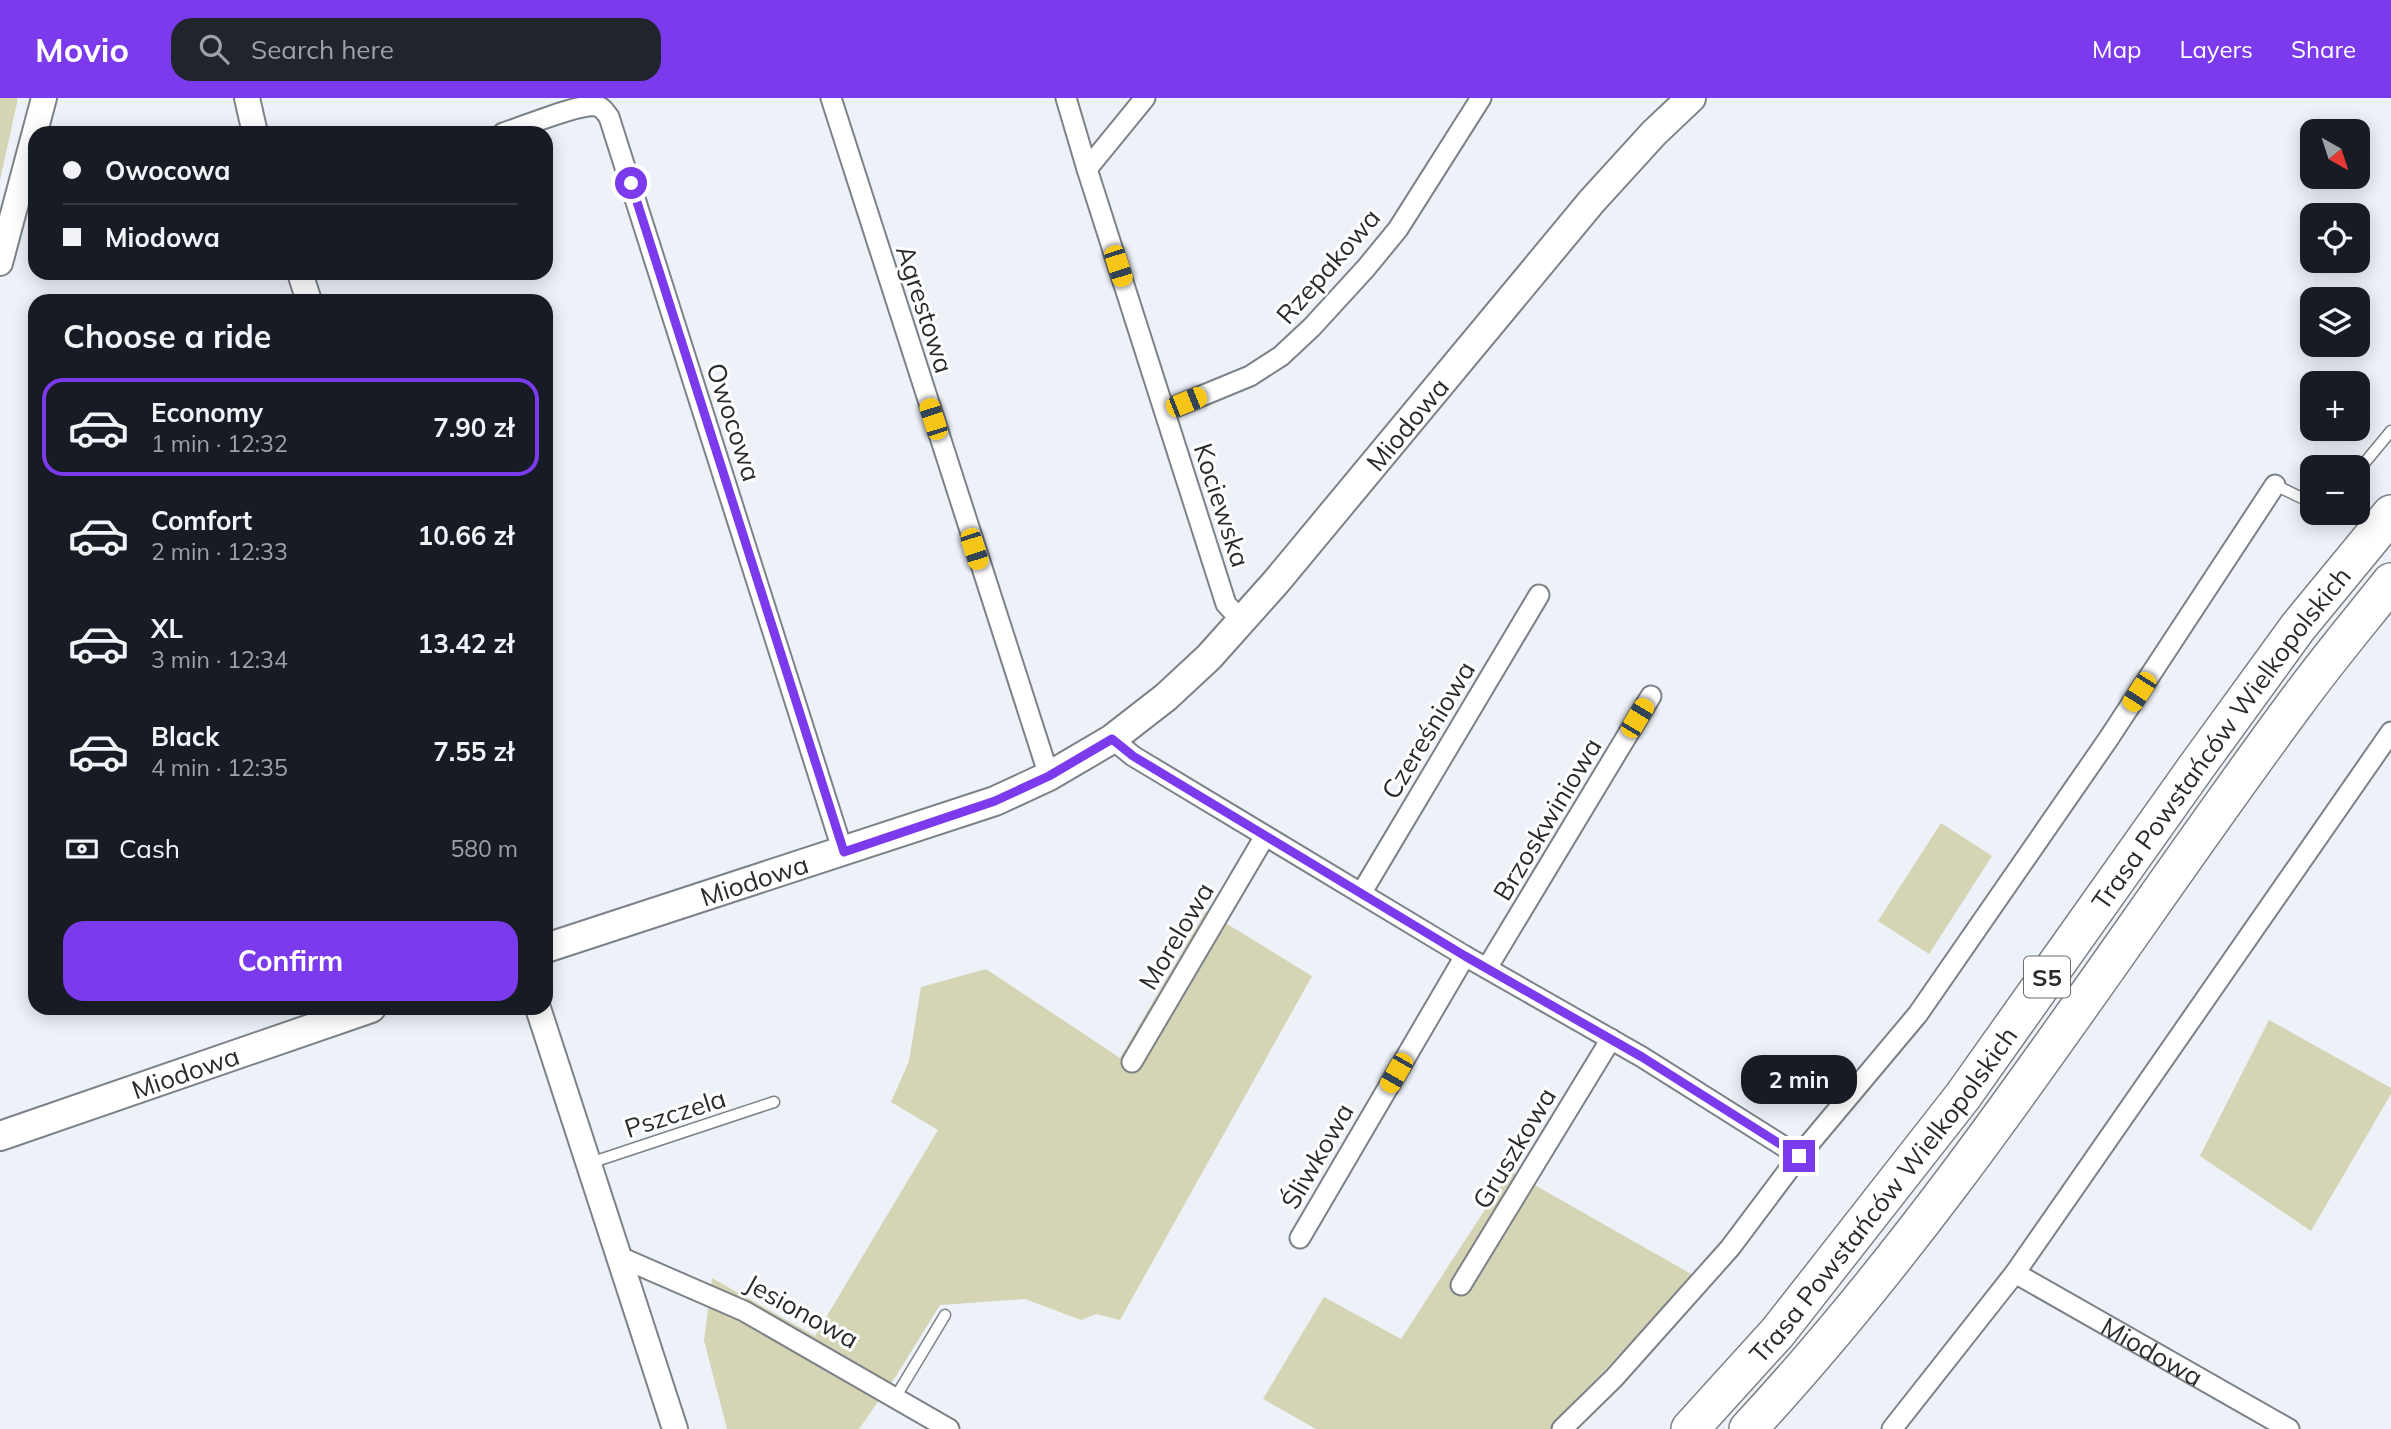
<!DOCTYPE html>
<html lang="en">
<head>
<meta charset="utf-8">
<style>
  :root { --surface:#171b24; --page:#20242c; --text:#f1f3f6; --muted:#9ea1a6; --line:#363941; --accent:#7c3aed }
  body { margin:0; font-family:Mulish,sans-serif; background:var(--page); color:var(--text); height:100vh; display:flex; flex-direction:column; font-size:26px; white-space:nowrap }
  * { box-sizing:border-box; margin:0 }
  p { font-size:23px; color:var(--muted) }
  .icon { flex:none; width:38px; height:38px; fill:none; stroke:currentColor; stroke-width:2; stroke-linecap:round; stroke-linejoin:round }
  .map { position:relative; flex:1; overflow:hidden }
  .panel { position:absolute; left:28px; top:196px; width:525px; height:721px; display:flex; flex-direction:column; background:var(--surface); border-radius:21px; box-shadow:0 4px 18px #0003 }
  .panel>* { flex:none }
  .hud { position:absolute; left:28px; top:28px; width:525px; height:154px; border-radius:21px; box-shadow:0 4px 18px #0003; display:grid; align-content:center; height:154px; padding:0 35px; background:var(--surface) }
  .needle { width:46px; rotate:141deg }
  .tools { position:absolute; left:2300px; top:21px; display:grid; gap:14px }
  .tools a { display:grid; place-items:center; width:70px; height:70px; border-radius:14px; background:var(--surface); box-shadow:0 4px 18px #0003; font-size:35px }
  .end { position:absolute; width:32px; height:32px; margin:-16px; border:9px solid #7c3aed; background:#fff; box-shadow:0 0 0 4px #fff }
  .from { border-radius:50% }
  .bubble { position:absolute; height:49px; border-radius:21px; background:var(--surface); box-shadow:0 4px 18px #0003; font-size:23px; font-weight:700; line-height:49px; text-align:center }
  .car { position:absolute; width:21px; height:42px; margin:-21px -10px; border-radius:9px; box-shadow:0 0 5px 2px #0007; background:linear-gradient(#f5c518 24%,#345 0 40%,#f5c518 0 76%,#345 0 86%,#f5c518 0) }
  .hud b { display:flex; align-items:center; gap:24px; height:66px; font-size:26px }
  .hud b+b { border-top:2px solid var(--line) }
  .hud i { width:18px; height:18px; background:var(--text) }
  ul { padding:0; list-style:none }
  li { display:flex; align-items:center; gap:21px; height:98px; margin:0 14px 10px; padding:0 21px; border:4px solid transparent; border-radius:21px }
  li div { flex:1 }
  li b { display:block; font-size:26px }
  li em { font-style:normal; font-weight:700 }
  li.current { border-color:var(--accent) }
  li>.icon { width:63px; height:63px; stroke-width:1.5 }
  h2 { padding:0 35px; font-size:32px; line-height:84px }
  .pay { display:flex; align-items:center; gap:18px; height:77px; padding:0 35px; font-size:26px }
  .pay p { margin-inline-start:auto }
  .primary-button { display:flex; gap:14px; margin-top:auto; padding:14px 35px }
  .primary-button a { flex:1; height:80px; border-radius:21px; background:var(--accent); color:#fff; font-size:28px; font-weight:700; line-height:80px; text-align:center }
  header { display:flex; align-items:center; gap:42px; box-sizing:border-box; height:98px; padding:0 35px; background:var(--accent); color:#fff }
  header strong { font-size:33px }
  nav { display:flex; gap:38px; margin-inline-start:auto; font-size:24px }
  .search { width:490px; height:63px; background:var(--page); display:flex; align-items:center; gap:18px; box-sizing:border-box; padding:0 24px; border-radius:21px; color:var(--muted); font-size:26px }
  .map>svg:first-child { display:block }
</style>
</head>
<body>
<header>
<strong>Movio</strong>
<div class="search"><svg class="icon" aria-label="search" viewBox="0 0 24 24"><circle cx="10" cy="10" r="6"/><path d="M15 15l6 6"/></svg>Search here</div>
<nav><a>Map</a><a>Layers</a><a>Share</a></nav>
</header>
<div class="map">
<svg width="2391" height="1331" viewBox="0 0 2391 1331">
  <rect width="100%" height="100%" fill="#ecf2f8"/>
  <!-- green -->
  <g fill="#d5d4b4">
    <path d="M 0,0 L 17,0 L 17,5 L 0,82 Z"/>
    <path d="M 1941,725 L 1992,758 L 1929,856 L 1878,823 Z"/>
    <path d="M 1206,813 L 1312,878 L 1120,1222 L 1096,1216 L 1081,1222 L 1025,1201 L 940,1207 L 896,1278 L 859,1331 L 727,1331 L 704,1242 L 712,1180 L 815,1238 L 938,1032 L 891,1004 L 909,963 L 921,889 L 986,871 L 1120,960 Z"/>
    <path d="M 2269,922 L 2391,990 L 2391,996 L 2311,1133 L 2200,1058 Z"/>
    <path d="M 1510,1073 L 1693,1177 L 1550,1331 L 1316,1331 L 1263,1301 L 1324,1199 L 1401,1241 Z"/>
  </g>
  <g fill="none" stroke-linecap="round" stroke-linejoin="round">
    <defs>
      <g id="service">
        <path d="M 2357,374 L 2391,333"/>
        <path d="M 2275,387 L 2312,405"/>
        <path d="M 590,1065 L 774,1004"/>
        <path d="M 895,1300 L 945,1217"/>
      </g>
      <g id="minor">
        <path d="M 831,0 L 1049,678"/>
        <path d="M 1066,0 L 1087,71"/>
        <path d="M 1145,0 L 1087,71 L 1226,506 L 1241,522"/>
        <path d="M 503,35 C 523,29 579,5 596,8 C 603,9 605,14 609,19 L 843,754"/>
        <path d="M 1165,313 L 1250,278 L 1281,258 L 1312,229 L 1366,170 L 1398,131 L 1481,0"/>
        <path d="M 1112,641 L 1133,658 L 1465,858 L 1642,959 L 1799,1058"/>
        <path d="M 1362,794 L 1539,497"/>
        <path d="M 1487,870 L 1651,598"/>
        <path d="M 1132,964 L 1265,738"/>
        <path d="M 1300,1140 L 1465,858"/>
        <path d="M 620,1159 L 744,1213 L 949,1331"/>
        <path id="s1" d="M 2015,1175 L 2289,1331"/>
        <path d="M 1461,1187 L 1611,941"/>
        <path d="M 1562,1331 L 1614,1280 L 1730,1150 L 1799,1058 L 1918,916 L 2109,640 L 2275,387"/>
        <path d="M 1892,1331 L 2015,1175 L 2391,634"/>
      </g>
      <g id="tertiary">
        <path d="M 247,0 L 255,35"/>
        <path d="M 0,165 L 44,0"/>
        <path d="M 300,175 L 309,203"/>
        <path d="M 538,910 L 675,1331"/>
      </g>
      <g id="secondary">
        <path id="s2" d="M 546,850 L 995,703 L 1049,678 L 1112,641 L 1166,599 L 1209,559 L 1276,484 L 1592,103 L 1654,35 L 1691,0"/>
        <path id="s3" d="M 0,1038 L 371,910"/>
      </g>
      <g id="motorway">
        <path id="s4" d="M 1690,1331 L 1778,1234 L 1963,998 L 2197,668 L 2298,529 L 2391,416"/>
        <path d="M 1748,1331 C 1956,1107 2117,846 2298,602 C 2328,561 2360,523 2391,484"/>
      </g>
    </defs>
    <!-- service casing -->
    <use href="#service" stroke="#7c8287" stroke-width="13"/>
    <!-- minor casing -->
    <use href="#minor" stroke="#7c8287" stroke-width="23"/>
    <!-- tertiary casing -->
    <use href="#tertiary" stroke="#7c8287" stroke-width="28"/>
    <!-- secondary casing -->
    <use href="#secondary" stroke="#7c8287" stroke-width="32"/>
    <!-- motorway casing -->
    <use href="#motorway" stroke="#7c8287" stroke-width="40"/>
    <!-- service -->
    <use href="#service" stroke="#fff" stroke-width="10"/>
    <!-- minor -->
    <use href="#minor" stroke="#fff" stroke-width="19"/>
    <!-- tertiary -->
    <use href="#tertiary" stroke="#fff" stroke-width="24"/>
    <!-- secondary -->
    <use href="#secondary" stroke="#fff" stroke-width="28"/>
    <!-- motorway -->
    <use href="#motorway" stroke="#fff" stroke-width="37"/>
  </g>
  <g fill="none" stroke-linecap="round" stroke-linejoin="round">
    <!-- route -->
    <path stroke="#7c3aed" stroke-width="9" d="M 631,85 L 844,754 L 995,703 L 1049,678 L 1112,641 L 1133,658 L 1465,858 L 1642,959 L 1799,1058"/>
  </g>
  <g text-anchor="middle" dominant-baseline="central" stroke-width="6" stroke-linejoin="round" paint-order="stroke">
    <!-- shield labels -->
    <rect fill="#fff" stroke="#696b6c" stroke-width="2" x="2024" y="858.5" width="46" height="41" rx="5"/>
    <g font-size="24" font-weight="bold" fill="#292b2d">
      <text x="2047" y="879">S5</text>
    </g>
    <!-- street labels -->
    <g font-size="26" fill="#292b2d" stroke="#fff">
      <text transform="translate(1328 168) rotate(-49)">Rzepakowa</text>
      <text transform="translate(925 211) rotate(72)">Agrestowa</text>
      <text transform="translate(734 324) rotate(72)">Owocowa</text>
      <text stroke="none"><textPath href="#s2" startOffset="1038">Miodowa</textPath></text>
      <text transform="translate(1222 407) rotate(72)">Kociewska</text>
      <text transform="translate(1428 632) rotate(-59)">Czereśniowa</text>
      <text stroke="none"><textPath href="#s4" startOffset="872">Trasa Powstańców Wielkopolskich</textPath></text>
      <text transform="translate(1547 721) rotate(-59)">Brzoskwiniowa</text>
      <text stroke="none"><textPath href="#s2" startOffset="219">Miodowa</textPath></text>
      <text transform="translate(1176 838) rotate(-59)">Morelowa</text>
      <text stroke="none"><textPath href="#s3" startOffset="196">Miodowa</textPath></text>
      <text transform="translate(675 1015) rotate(-18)">Pszczela</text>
      <text transform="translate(1514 1050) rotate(-59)">Gruszkowa</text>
      <text transform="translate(1317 1058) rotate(-60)">Śliwkowa</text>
      <text stroke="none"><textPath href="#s4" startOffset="304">Trasa Powstańców Wielkopolskich</textPath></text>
      <text transform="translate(802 1213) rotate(29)">Jesionowa</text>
      <text stroke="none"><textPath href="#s1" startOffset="158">Miodowa</textPath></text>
    </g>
  </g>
</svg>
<div class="tools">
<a><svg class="needle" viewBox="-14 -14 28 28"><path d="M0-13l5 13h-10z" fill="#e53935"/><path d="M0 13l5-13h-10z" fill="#9ea1a6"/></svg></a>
<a><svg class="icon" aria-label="locate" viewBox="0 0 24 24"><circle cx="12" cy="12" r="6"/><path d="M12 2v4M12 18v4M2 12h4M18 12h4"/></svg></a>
<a><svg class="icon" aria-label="layers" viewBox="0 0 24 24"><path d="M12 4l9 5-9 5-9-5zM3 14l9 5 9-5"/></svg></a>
<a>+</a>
<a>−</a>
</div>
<i class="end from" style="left:631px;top:85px"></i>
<i class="end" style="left:1799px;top:1058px"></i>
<div class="bubble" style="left:1741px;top:957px;width:116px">2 min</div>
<i class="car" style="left:1118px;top:168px;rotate:162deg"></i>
<i class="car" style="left:1186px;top:304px;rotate:68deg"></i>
<i class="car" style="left:933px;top:321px;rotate:342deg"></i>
<i class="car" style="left:974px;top:451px;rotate:162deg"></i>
<i class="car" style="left:2139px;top:594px;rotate:213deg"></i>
<i class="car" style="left:1637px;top:620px;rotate:31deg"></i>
<i class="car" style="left:1396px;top:975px;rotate:210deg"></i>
<div class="hud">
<b><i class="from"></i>Owocowa</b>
<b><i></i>Miodowa</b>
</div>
<section class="panel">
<h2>Choose a ride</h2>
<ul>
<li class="current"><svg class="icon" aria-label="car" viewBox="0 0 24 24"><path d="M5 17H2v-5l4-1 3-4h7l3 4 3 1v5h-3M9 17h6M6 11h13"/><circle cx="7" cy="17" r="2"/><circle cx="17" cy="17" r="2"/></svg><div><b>Economy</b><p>1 min · 12:32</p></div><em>7.90 zł</em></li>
<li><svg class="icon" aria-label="car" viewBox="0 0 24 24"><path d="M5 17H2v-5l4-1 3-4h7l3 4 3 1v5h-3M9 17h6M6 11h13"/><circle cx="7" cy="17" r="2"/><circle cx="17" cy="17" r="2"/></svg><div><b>Comfort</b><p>2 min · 12:33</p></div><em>10.66 zł</em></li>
<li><svg class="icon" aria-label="car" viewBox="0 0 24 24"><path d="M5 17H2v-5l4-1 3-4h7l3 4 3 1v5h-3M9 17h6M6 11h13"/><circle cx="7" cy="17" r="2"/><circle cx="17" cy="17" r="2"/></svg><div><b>XL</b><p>3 min · 12:34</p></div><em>13.42 zł</em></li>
<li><svg class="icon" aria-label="car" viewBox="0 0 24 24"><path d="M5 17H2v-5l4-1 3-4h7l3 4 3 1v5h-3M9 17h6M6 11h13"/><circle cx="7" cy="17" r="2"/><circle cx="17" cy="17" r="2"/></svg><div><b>Black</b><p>4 min · 12:35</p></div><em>7.55 zł</em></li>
</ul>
<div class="pay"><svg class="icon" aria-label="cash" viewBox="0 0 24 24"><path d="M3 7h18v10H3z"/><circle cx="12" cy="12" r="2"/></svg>Cash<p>580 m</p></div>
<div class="primary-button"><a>Confirm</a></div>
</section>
</div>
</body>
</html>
